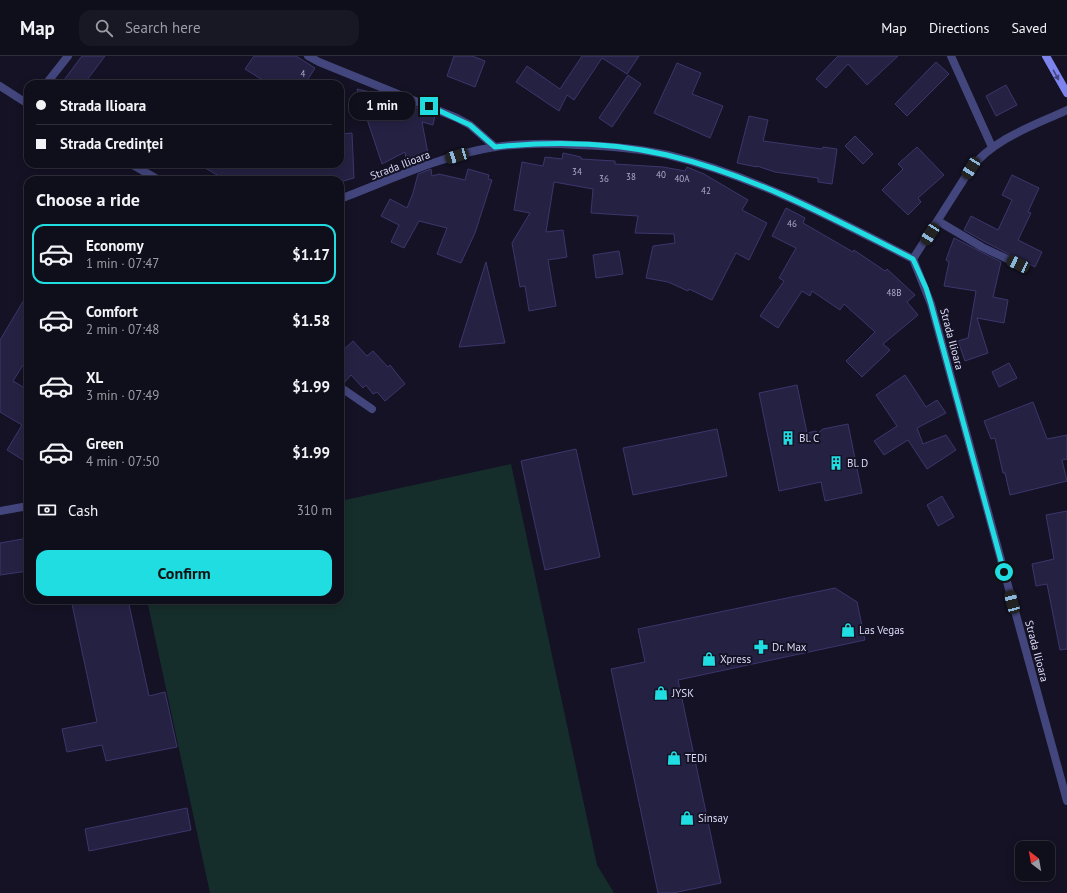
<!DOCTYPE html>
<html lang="en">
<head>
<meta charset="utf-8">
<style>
  :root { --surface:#0f0e1b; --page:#181724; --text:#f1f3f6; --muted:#9b9ca3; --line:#2f2e3a; --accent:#20dde1 }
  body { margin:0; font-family:"PT Sans",sans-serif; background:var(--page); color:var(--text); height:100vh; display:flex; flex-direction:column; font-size:15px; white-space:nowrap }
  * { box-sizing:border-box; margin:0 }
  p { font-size:13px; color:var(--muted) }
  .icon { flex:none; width:22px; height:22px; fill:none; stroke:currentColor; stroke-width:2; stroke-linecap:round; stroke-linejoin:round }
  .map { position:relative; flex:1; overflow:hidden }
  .sheet { position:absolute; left:24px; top:120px; width:320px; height:428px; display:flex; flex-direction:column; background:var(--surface); border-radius:12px; box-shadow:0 2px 10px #0003,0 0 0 1px var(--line) }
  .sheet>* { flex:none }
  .guide { position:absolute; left:24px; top:24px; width:320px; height:88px; border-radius:12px; box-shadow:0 2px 10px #0003,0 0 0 1px var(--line); display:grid; align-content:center; height:88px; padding:0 12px; background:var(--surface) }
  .needle { width:26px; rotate:329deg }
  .controls { position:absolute; left:1015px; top:785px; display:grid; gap:8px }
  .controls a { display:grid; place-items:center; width:40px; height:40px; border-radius:8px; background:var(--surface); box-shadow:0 2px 10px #0003,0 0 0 1px var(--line); font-size:20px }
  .end { position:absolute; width:18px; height:18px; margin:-9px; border:5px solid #20dde1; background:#111; box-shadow:0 0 0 2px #111 }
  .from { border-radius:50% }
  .bubble { position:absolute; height:28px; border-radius:12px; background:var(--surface); box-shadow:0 2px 10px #0003,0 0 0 1px var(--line); font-size:13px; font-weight:700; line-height:28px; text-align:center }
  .car { position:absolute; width:12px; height:24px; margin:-12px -6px; border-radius:5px; box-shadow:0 0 3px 1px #0007; background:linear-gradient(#222 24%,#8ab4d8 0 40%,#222 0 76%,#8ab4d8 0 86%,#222 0) }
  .guide b { display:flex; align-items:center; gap:14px; height:38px; font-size:15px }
  .guide b+b { border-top:1px solid var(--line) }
  .guide i { width:10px; height:10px; background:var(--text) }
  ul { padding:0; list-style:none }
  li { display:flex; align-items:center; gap:12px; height:60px; margin:0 8px 6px; padding:0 4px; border:2px solid transparent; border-radius:12px }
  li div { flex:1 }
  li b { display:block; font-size:15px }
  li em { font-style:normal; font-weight:700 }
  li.on { border-color:var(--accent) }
  li>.icon { width:36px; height:36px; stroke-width:1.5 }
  h2 { padding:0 12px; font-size:18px; line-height:48px }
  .pay { display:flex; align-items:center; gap:10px; height:44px; padding:0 12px; font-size:15px }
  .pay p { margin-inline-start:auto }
  .action { display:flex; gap:8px; margin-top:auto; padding:8px 12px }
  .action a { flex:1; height:46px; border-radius:12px; background:var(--accent); color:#111; font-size:16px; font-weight:700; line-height:46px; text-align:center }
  header { display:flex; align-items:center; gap:24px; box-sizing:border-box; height:56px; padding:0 20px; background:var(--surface); border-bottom:1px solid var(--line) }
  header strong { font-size:19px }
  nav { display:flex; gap:22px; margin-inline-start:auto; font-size:14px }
  .search { width:280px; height:36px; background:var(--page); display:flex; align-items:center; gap:10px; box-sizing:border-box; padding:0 14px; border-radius:12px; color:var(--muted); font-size:15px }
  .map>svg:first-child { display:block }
</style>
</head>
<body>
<header>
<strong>Map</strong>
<div class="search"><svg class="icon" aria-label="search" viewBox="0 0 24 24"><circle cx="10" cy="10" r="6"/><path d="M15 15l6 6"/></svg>Search here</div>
<nav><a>Map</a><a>Directions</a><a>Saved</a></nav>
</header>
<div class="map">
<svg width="1067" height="837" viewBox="0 0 1067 837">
  <rect width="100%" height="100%" fill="#141224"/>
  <!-- green -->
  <path fill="#162e2b" d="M 511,408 L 597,809 L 614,837 L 210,837 L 147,544 L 340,544 L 340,445 Z"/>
  <!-- building -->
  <g fill="#252143" stroke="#3c366c">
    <path d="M 82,0 L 105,0 L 84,28 L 61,28 Z"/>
    <path d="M 254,0 L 296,0 L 315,12 L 305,28 L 269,28 L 245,13 Z"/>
    <path d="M 454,0 L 472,0 L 485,5 L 475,31 L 447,20 Z"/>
    <path d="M 582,0 L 639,0 L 627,18 L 602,2 L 574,44 L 567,39 L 559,55 L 516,26 L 527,10 L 560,33 Z"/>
    <path d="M 838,0 L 898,0 L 867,29 L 848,8 L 826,32 L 816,23 Z"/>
    <path d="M 936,6 L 949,18 L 907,60 L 895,48 Z"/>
    <path d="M 677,7 L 701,17 L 692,38 L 723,50 L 710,82 L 654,57 Z"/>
    <path d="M 628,19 L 641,28 L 612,71 L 599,62 Z"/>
    <path d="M 1006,29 L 1017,49 L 996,60 L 986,40 Z"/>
    <path d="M 357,33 L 389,40 L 435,59 L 433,69 L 422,66 L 429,103 L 421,105 L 423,99 L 406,103 L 405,96 L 382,108 Z"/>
    <path d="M 749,60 L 768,64 L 763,85 L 822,93 L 823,91 L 837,93 L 832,128 L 818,126 L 818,122 L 775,116 L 757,110 L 757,111 L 737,107 Z"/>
    <path d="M 352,77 L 354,122 L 340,126 L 340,124 L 226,124 L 198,108 L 340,108 L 340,78 Z"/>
    <path d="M 855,80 L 873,98 L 863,108 L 845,90 Z"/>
    <path d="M 917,91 L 944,119 L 918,142 L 921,146 L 908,159 L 882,134 L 903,113 L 898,108 Z"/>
    <path d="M 563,97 L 581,101 L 581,103 L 615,105 L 615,108 L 663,111 L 685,115 L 687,111 L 704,118 L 748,144 L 742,154 L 767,167 L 749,204 L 736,197 L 712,244 L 689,233 L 688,235 L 668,226 L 646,222 L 653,190 L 675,187 L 674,178 L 635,177 L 638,160 L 591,157 L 593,133 L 554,126 L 546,176 L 563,174 L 567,201 L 548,204 L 556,250 L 529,255 L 525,230 L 520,231 L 512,187 L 530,157 L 514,154 L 522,106 L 543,110 L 545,101 L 562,103 Z"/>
    <path d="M 431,113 L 432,120 L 439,118 L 465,124 L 468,113 L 489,119 L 488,123 L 492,124 L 475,177 L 461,207 L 437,198 L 447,172 L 419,165 L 404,192 L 391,186 L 399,169 L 381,160 L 390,143 L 407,152 L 413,137 L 418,118 Z"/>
    <path d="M 1012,119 L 1039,132 L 1028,156 L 1031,157 L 1018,184 L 1042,196 L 1035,211 L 985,186 L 964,174 L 971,160 L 998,174 L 1012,144 L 1002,139 Z"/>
    <path d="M 786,152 L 805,162 L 803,167 L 853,196 L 854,194 L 885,215 L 887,213 L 915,239 L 907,246 L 918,259 L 883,288 L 890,294 L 862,321 L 846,305 L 875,276 L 844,248 L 840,254 L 812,235 L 810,240 L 802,235 L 778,272 L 760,260 L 784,225 L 779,222 L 796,192 L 772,180 Z"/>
    <path d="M 954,182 L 1001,206 L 993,241 L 1008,244 L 1004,267 L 977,262 L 988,297 L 965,305 L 958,285 L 968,282 L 976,235 L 944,230 L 949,206 L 946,204 Z"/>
    <path d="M 619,195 L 623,218 L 596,222 L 593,199 Z"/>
    <path d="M 486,206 L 505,287 L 459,291 Z"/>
    <path d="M 28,237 L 28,301 L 13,325 L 28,334 L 28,407 L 7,394 L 22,369 L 0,356 L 0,284 Z"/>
    <path d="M 353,285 L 367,300 L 373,295 L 388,311 L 390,309 L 405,328 L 385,345 L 377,336 L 373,338 L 366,329 L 363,332 L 351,319 L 344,327 L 340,326 L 340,297 Z"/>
    <path d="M 1009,307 L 1017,322 L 999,331 L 992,316 Z"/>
    <path d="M 905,319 L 926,351 L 937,344 L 946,357 L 917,372 L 923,388 L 946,379 L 956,394 L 927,413 L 908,384 L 884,399 L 874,385 L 897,370 L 876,339 Z"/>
    <path d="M 797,329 L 807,377 L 816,375 L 818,377 L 823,373 L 848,368 L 862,437 L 825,445 L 821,426 L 779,435 L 759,337 Z"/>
    <path d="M 1033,346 L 1047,383 L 1067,379 L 1067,403 L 1062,404 L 1067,425 L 1010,439 L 1005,417 L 1003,417 L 995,382 L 991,383 L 984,365 Z"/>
    <path d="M 717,373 L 727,420 L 633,439 L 623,392 Z"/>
    <path d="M 576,393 L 600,501 L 545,514 L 521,405 Z"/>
    <path d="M 942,440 L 954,461 L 938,470 L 927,449 Z"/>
    <path d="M 1067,455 L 1067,593 L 1060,594 L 1047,528 L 1036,530 L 1032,508 L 1054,503 L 1046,459 Z"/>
    <path d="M 28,482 L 28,515 L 0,519 L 0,487 Z"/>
    <path d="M 835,532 L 857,546 L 865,584 L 678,624 L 721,827 L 673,837 L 658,837 L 611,613 L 645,606 L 638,573 Z"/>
    <path d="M 92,544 L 128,544 L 149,640 L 165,636 L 177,691 L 106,705 L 102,689 L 67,696 L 62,673 L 97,666 L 72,548 Z"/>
    <path d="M 187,752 L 191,774 L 89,795 L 85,773 Z"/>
  </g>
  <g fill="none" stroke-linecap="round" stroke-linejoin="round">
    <!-- street -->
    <g stroke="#43467d" stroke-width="8">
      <path d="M 308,0 L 319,6 L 457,62 L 470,69 L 495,91"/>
      <path d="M 951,0 L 992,91"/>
      <path d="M 46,28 L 68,0"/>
      <path d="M 0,30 L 28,48"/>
      <path d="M 131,108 L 159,124"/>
      <path d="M 340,143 C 390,124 442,99 495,91 C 522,87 550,87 577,89 C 607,90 638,92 668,99 C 755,120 834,163 913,203 L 931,248 L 1067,745"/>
      <path d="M 938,165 L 982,191 L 1018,208"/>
      <path d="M 913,203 L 971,112 C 995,82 1033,70 1067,54"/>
      <path d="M 340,331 L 372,353"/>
      <path d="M 0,455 L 28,450"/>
    </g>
    <!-- secondary -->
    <path stroke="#7e84ee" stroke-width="8" d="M 1046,0 L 1067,37"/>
  </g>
  <!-- one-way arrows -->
  <defs><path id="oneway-solid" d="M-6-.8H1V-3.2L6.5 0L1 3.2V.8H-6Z"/></defs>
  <use fill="#44457f" href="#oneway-solid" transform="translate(1056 19) rotate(61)"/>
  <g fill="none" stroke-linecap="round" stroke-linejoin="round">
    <!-- route -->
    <path stroke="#20dde1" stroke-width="5" d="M 429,50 L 470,69 L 495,91 C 552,85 612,86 667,99 C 755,120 834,163 913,203 L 926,232 L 931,248 L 1004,516"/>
  </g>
  <!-- icons -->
  <defs>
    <symbol id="building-bare" viewBox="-9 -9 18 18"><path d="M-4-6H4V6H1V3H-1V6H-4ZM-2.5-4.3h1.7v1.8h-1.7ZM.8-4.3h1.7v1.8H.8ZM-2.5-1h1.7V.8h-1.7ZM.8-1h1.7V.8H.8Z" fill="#20dde1" stroke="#141224" stroke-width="2.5" paint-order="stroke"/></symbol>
    <symbol id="shop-bare" viewBox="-9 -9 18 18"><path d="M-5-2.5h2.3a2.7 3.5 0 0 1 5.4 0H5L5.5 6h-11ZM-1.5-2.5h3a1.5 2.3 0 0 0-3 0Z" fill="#20dde1" stroke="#141224" stroke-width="2.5" paint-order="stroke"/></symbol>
    <symbol id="pharmacy-bare" viewBox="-9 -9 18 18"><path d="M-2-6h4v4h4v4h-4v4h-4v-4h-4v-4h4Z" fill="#20dde1" stroke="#141224" stroke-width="2.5" paint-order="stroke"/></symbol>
  </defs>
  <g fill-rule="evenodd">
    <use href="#building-bare" x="778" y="372" width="20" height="20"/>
    <use href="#building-bare" x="826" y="397" width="20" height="20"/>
    <use href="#shop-bare" x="838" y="564" width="20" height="20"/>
    <use href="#pharmacy-bare" x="751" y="581" width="20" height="20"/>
    <use href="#shop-bare" x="699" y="593" width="20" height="20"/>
    <use href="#shop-bare" x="651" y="627" width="20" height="20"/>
    <use href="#shop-bare" x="664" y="692" width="20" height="20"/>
    <use href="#shop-bare" x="677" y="752" width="20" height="20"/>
  </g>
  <g text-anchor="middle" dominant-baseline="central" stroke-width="4" stroke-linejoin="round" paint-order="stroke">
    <!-- number labels -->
    <g font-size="9" fill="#aeaccc">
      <text x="303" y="17">4</text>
      <text x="577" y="115">34</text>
      <text x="661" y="118">40</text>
      <text x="631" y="120">38</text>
      <text x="604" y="122">36</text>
      <text x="682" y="122">40A</text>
      <text x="706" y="134">42</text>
      <text x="792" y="167">46</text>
      <text x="894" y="236">48B</text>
    </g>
    <!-- street labels -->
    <g font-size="11" fill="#dcdbfa" stroke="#141224">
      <text transform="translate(400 109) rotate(-21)">Strada Ilioara</text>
      <text transform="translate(952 283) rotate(75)">Strada Ilioara</text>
      <text transform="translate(1037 595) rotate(75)">Strada Ilioara</text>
    </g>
    <!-- poi labels -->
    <g font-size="11" fill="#dcdbfa" stroke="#141224" text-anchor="start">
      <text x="799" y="382">Bl. C</text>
      <text x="847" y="407">Bl. D</text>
      <text x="859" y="574">Las Vegas</text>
      <text x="772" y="591">Dr. Max</text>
      <text x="720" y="603">Xpress</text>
      <text x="672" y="637">JYSK</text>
      <text x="685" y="702">TEDi</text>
      <text x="698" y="762">Sinsay</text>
    </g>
  </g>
</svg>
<div class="controls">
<a><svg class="needle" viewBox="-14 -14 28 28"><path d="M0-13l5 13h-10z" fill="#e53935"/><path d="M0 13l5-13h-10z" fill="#9b9ca3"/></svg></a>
</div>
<i class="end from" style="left:1004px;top:516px"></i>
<i class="end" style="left:429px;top:50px"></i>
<div class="bubble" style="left:349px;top:36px;width:66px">1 min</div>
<i class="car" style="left:457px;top:100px;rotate:253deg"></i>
<i class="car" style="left:971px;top:112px;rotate:212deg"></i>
<i class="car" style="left:930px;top:178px;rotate:213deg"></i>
<i class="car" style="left:1018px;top:208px;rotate:295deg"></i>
<i class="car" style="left:1012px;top:546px;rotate:345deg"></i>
<div class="guide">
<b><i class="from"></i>Strada Ilioara</b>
<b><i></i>Strada Credinței</b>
</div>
<section class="sheet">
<h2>Choose a ride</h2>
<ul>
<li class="on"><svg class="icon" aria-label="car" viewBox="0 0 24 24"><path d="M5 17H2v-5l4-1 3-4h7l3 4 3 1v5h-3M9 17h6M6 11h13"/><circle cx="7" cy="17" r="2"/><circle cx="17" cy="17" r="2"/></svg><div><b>Economy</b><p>1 min · 07:47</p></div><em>$1.17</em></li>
<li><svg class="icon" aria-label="car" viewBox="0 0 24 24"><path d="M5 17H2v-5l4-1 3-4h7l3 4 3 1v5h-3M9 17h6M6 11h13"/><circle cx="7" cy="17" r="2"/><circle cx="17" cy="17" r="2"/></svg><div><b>Comfort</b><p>2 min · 07:48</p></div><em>$1.58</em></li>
<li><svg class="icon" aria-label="car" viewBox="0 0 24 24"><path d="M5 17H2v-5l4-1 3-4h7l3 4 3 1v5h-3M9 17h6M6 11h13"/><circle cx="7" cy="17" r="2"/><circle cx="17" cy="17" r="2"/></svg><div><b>XL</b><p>3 min · 07:49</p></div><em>$1.99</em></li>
<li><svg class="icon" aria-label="car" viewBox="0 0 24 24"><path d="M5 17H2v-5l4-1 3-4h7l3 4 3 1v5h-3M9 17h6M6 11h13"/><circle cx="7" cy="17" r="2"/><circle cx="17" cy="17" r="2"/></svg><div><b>Green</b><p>4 min · 07:50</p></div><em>$1.99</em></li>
</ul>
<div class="pay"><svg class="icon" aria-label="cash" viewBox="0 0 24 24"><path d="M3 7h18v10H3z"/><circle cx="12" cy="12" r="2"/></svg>Cash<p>310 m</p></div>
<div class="action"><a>Confirm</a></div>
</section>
</div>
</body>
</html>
